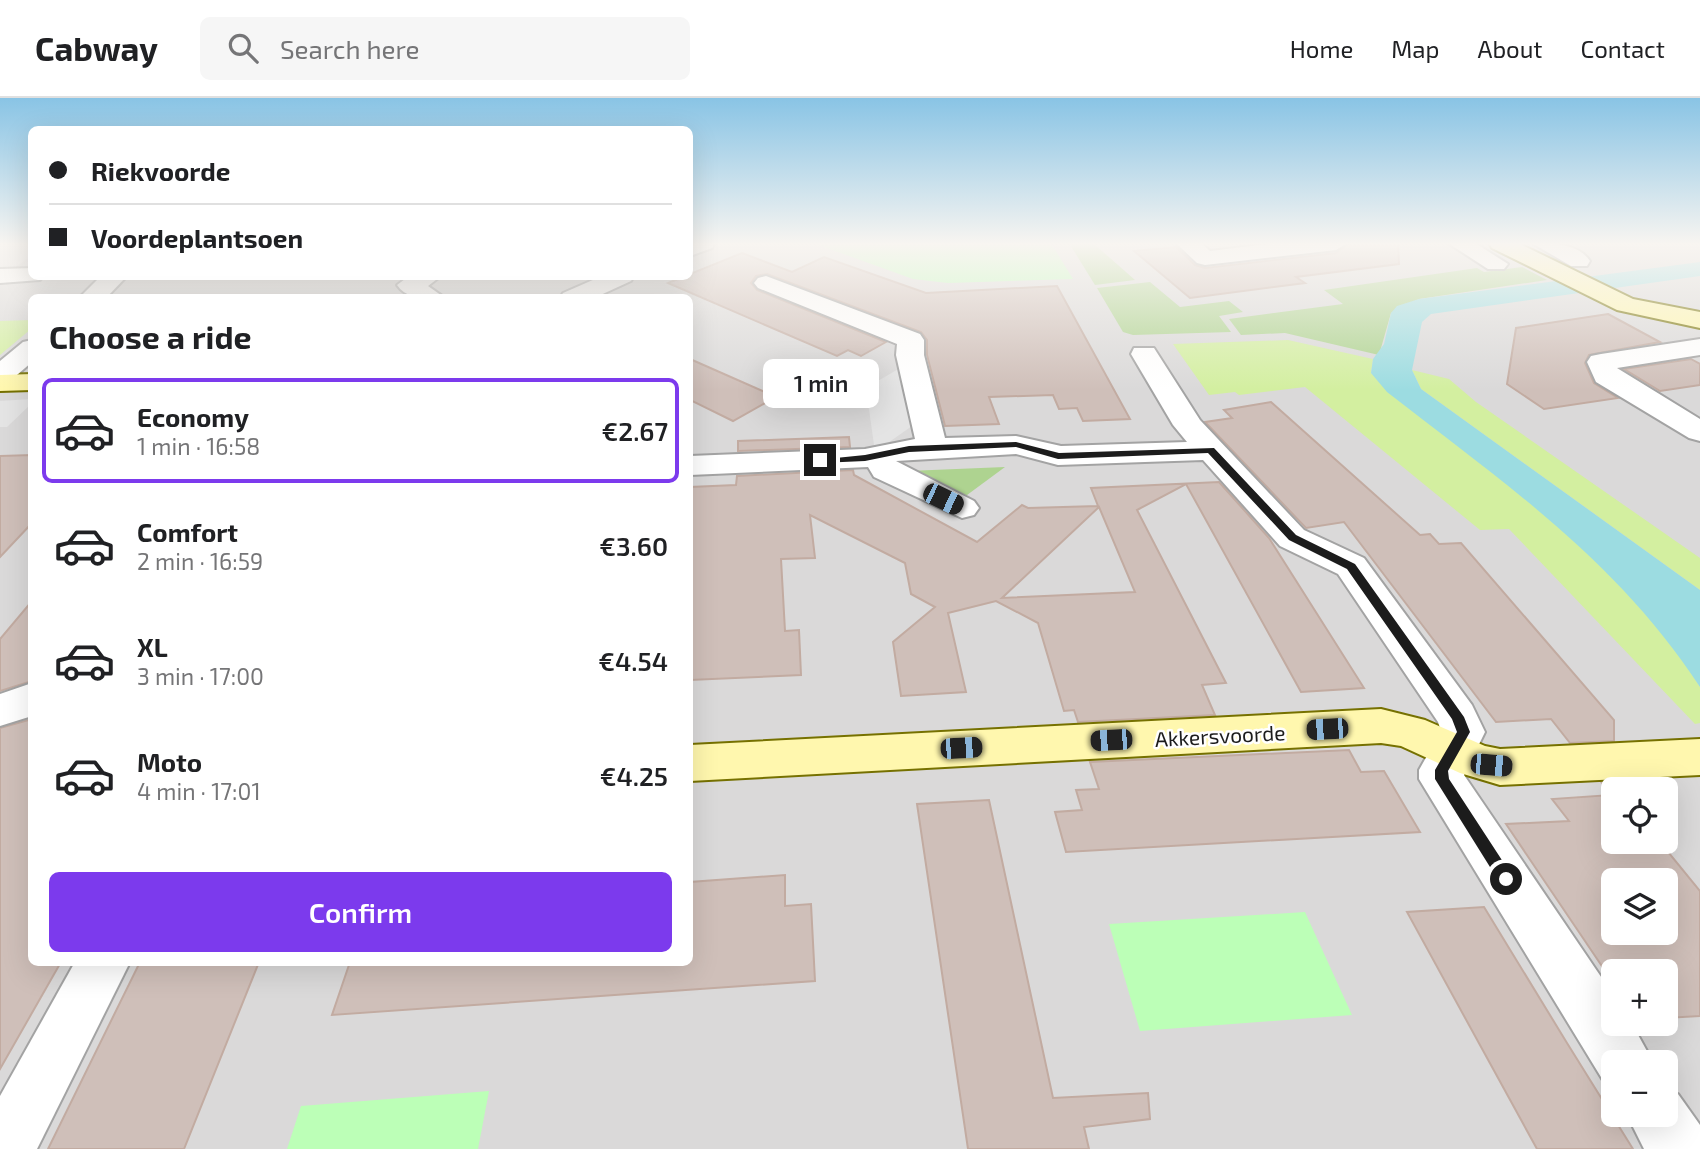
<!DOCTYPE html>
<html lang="en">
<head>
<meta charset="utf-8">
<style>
  :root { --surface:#fff; --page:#f6f6f6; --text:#202124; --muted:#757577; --line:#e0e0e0; --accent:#7c3aed }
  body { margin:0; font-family:"Exo 2",sans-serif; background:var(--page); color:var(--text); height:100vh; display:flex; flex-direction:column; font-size:26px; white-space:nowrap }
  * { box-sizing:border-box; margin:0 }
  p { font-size:23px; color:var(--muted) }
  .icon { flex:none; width:38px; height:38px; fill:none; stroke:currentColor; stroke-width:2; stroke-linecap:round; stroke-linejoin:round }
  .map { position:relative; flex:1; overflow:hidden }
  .panel { position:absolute; left:28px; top:196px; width:665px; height:672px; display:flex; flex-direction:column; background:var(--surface); border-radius:10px; box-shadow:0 7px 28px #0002 }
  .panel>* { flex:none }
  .hud { position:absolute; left:28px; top:28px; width:665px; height:154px; border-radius:10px; box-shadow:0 7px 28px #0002; display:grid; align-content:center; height:154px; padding:0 21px; background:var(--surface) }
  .buttons { position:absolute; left:1601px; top:679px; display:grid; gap:14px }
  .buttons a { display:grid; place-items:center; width:77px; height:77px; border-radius:10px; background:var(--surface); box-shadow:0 7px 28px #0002; font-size:35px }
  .end { position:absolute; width:32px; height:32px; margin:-16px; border:9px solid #1c1c1c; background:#fff; box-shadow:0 0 0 4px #fff }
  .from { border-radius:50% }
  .bubble { position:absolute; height:49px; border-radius:10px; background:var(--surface); box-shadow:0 7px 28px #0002; font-size:23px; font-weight:600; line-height:49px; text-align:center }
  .car { position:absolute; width:21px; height:42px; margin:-21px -10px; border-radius:9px; box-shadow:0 0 5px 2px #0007; background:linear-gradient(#222 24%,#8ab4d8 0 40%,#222 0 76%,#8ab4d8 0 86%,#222 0) }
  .hud b { display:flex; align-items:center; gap:24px; height:66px; font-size:26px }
  .hud b+b { border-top:2px solid var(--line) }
  .hud i { width:18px; height:18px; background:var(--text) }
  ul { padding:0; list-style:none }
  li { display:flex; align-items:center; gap:21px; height:105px; margin:0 14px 10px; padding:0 7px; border:4px solid transparent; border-radius:10px }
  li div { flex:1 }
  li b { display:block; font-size:26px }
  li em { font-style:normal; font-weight:600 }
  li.active { border-color:var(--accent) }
  li>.icon { width:63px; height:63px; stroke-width:1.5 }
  h2 { padding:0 21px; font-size:32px; line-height:84px }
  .cta { display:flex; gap:14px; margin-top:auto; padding:14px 21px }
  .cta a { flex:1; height:80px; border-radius:10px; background:var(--accent); color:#fff; font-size:28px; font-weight:600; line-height:80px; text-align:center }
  header { display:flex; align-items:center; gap:42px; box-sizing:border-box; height:98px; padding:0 35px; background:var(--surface); border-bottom:2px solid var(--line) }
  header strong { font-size:33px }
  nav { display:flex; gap:38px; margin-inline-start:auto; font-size:24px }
  .search { width:490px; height:63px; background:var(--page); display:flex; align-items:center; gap:18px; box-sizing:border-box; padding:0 24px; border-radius:10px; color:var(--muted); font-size:26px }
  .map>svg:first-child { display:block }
</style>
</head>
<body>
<header>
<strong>Cabway</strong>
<div class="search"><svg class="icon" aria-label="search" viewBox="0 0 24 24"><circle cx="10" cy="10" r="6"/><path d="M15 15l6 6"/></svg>Search here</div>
<nav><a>Home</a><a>Map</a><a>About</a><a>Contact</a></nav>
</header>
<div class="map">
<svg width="1700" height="1051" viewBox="0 0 1700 1051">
  <rect width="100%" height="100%" fill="#efe8e0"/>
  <!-- residential -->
  <path fill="#dad9d9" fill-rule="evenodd" d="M 0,145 L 31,145 L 32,178 L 690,178 L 690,145 L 1700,145 L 1700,1051 L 0,1051 ZM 32,200 L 690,200 L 690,864 L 32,864 ZM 1614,691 L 1666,691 L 1666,744 L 1614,744 ZM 1614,782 L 1666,782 L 1666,835 L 1614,835 ZM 1614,873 L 1666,873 L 1666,926 L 1614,926 ZM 1614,964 L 1666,964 L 1666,1017 L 1614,1017 Z"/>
  <!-- grass -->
  <g fill="#d3efa0">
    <path d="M 32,222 L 31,231 L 0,257 L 0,223 Z"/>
    <path d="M 1288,242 L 1373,261 L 1371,275 L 1550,421 L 1608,473 L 1672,545 L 1700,589 L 1700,625 L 1695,626 L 1509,431 L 1480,432 L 1305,289 L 1239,297 L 1235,294 L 1209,297 L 1173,246 Z"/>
    <path d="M 1412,272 L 1449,281 L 1476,304 L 1700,460 L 1700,492 L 1421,291 Z"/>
  </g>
  <!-- forest -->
  <g fill="#aed390">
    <path d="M 1069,145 L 1093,145 L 1135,182 L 1095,187 Z"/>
    <path d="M 1522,169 L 1547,182 L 1419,201 L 1391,215 L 1379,257 L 1285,235 L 1241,237 L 1229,221 L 1343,206 L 1324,192 L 1477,170 L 1484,174 Z"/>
    <path d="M 1150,184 L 1180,209 L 1229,203 L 1243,214 L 1219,218 L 1231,234 L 1133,237 L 1123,234 L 1097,190 Z"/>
    <path d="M 1005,369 L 963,400 L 908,373 Z"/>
  </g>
  <!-- park -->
  <g fill="#bcffb7">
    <path d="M 813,145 L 1051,145 L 1073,181 L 948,185 L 913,181 Z"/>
    <path d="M 1305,814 L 1352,917 L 1140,933 L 1109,826 Z"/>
    <path d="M 489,993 L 478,1051 L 287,1051 L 301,1008 Z"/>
  </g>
  <!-- parking -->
  <g fill="#e4e4e4">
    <path d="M 0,145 L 31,145 L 31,158 L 10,173 L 0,174 Z"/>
    <path d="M 1180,145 L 1381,145 L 1389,150 L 1212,170 Z"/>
    <path d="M 900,270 L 912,328 L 875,354 L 866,290 Z"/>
    <path d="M 31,301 L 31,306 L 7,329 L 0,329 L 0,303 Z"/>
  </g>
  <!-- water -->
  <path fill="#9cdce1" d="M 1700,164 L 1700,178 L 1431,216 L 1422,224 L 1412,272 L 1421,291 L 1700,492 L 1700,589 C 1617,462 1505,386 1387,294 L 1371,275 L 1373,261 L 1384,246 L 1391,215 L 1397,208 L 1419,201 Z"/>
  <!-- building -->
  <g fill="#cfbfb9" stroke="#c2aba1" stroke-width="2" fill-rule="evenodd">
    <path d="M 1349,145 L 1398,145 L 1399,166 L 1296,179 L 1305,185 L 1190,200 L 1134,153 L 1176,149 L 1195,167 L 1205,170 L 1336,155 Z"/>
    <path d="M 742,155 L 792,174 L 824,159 L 926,195 L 1057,188 L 1130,321 L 1083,323 L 1077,310 L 1059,311 L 1053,297 L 989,299 L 999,326 L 945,328 L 927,257 L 927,242 L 921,234 L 767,176 L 756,178 L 751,185 L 757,192 L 886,244 L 861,258 L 848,252 L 837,258 L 668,185 Z"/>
    <path d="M 1608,216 L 1660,244 L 1589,257 L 1585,265 L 1594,285 L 1618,300 L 1544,311 L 1507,286 L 1516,230 Z"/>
    <path d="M 690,261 L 776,299 L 733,323 L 690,302 Z"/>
    <path d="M 1691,261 L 1700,266 L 1700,287 L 1660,293 L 1624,271 Z"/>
    <path d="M 1271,304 L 1420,437 L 1430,436 L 1439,446 L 1461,445 L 1614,622 L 1614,643 L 1570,645 L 1551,621 L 1496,624 L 1344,424 L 1306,430 L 1205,324 L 1232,320 L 1224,312 Z"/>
    <path d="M 849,339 L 850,349 L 738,353 L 738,343 Z"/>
    <path d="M 32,357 L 32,425 L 0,459 L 0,358 Z"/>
    <path d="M 853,372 L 854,377 L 977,444 L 1022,407 L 1028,410 L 1098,408 L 1091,390 L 1219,384 L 1269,440 L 1364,590 L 1301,594 L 1186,386 L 1137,412 L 1226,585 L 1202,587 L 1215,617 L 1078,624 L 1074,612 L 1064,613 L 1038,525 L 996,503 L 948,515 L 966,594 L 901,598 L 893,544 L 935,509 L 911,496 L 905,465 L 810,417 L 815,460 L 781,461 L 785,533 L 799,532 L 801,577 L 690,582 L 690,389 L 736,387 L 737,378 ZM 1099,409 L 1135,494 L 1002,500 Z"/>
    <path d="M 32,503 L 32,583 L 0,593 L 0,541 Z"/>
    <path d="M 32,621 L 32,864 L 61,864 L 0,971 L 0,630 Z"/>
    <path d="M 1349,652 L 1361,674 L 1384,673 L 1420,734 L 1066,754 L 1055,714 L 1082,712 L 1076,692 L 1099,691 L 1090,664 Z"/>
    <path d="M 1614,684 L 1614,744 L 1660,744 L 1700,793 L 1700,918 L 1666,920 L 1666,873 L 1614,873 L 1614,886 L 1506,726 L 1569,723 L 1552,701 L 1612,697 L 1602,685 ZM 1614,782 L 1666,782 L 1666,835 L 1614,835 Z"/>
    <path d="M 989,702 L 1053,1000 L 1148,995 L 1150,1021 L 1084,1029 L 1089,1051 L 968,1051 L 917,706 Z"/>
    <path d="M 785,777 L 785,808 L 811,806 L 815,883 L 332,917 L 350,864 L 690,864 L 690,784 Z"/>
    <path d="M 1484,809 L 1567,945 L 1633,1051 L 1537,1051 L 1407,814 Z"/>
    <path d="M 140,864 L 259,864 L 184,1051 L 48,1051 Z"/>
  </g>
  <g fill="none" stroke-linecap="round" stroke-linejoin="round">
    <defs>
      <g id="street">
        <path d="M 690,145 L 715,145 L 712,150 L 690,158 Z"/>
        <path d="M 1176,145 L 1201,145 L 1210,153 L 1277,145 L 1347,145 L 1336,152 L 1205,167 L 1197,165 Z"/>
        <path d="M 1448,145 L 1475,145 L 1508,166 L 1504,171 L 1488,171 Z"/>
        <path d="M 1532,145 C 1552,145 1578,145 1590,163 L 1587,168 L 1571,168 Z"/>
        <path d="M 32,170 L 32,178 L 43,178 L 40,182 L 0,185 L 0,171 Z"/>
        <path d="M 101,178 L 127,178 L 106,200 L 79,200 Z"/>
        <path d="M 409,178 L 441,178 L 428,188 L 445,200 C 428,200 408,203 397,187 Z"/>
        <path d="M 602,178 L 634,178 L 631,183 L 594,200 L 560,200 L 563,195 Z"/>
        <path d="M 766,178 L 920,236 L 924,242 L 924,257 L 945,340 L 1016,338 L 1061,348 L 1187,344 L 1173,327 L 1131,256 L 1134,250 L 1154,250 L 1200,322 L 1304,432 L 1364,460 L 1472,607 L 1485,634 L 1464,677 L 1614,898 L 1614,926 L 1632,926 L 1653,964 L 1614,964 L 1614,988 L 1604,984 L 1419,681 L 1419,672 L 1441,633 L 1438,624 L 1338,476 L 1280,448 L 1203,362 L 1058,367 L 1016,356 L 896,363 L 974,403 L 979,410 L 974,417 L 962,420 L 874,379 L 868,369 L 690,377 L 690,358 L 865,351 L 915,341 L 896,257 L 897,246 L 758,190 L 754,185 L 758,180 Z"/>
        <path d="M 1700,241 L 1700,257 L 1617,270 L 1700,321 L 1700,343 L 1689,340 L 1596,284 L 1587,264 L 1591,258 L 1601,256 Z"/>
        <path d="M 32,242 L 32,264 L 10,283 L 0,285 L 0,263 L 23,244 Z"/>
        <path d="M 32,585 L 32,618 L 0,628 L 0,596 Z"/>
        <path d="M 75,864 L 130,864 L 37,1051 L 0,1051 L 0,998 Z"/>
        <path d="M 1666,991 L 1678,996 L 1700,1027 L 1700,1051 L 1644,1051 L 1627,1017 L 1666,1017 Z"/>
      </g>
      <g id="secondary">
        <path d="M 1489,145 L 1518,145 L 1633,201 L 1700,214 L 1700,230 L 1617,212 L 1492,150 Z"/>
        <path d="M 32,276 L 32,292 L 0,293 L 0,277 Z"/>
        <path d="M 1381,611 L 1425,622 L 1485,648 L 1500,651 L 1700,641 L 1700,677 L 1500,687 L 1460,675 L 1401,648 L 1381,645 L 690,683 L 690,647 Z"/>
      </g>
    </defs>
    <!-- street casing -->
    <use href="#street" stroke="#a3a3a3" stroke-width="4"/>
    <!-- secondary casing -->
    <use href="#secondary" stroke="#767100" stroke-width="4"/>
    <!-- street -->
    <use href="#street" fill="#fff" fill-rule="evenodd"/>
    <!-- secondary -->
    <use href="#secondary" fill="#fff7ae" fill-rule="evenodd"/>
  </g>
  <!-- sky -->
  <linearGradient id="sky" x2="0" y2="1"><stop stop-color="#89c4e5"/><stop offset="0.5" stop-color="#f8f5f1"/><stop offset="1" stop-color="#f8f5f1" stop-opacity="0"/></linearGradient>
  <rect width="1700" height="292" fill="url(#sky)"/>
  <!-- route -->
  <path fill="#1c1c1c" d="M 1016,344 L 1059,355 L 1214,350 L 1296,437 L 1355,466 L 1464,619 L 1470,634 L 1448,673 L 1449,681 L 1511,776 L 1511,785 L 1500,785 L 1435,681 L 1435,672 L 1457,634 L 1452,621 L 1347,471 L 1289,442 L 1208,355 L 1058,361 L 1016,349 L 909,354 L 865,363 L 820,365 L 816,362 L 865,357 L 909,348 Z"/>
  <g text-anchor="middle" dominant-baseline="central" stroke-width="5" stroke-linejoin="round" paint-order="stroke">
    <!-- street labels -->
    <g font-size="21" fill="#1c1c1c" stroke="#fff">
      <text transform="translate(1220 637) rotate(-3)">Akkersvoorde</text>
    </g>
  </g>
</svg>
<div class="buttons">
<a><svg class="icon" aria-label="locate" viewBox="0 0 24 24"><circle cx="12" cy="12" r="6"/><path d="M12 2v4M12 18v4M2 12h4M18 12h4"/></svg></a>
<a><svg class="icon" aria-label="layers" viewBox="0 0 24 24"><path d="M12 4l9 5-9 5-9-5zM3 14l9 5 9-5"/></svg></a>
<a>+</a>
<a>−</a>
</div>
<i class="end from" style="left:1506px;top:781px"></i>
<i class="end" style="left:820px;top:362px"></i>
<div class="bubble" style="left:763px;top:261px;width:116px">1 min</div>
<i class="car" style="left:943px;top:401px;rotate:116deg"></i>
<i class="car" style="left:1327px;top:631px;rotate:267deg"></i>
<i class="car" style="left:1111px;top:642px;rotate:267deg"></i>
<i class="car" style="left:961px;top:650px;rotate:87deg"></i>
<i class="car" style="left:1491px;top:667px;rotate:95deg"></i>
<div class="hud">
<b><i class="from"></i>Riekvoorde</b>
<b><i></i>Voordeplantsoen</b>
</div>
<section class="panel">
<h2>Choose a ride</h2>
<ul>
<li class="active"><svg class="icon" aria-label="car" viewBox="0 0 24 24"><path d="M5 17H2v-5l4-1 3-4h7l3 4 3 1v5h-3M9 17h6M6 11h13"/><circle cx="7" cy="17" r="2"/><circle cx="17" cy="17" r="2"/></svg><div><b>Economy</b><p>1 min · 16:58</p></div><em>€2.67</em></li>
<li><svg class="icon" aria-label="car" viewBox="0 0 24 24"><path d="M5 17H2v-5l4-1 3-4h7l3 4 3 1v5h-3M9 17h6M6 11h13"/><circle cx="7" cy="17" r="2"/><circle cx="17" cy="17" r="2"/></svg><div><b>Comfort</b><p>2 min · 16:59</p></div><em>€3.60</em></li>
<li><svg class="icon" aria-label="car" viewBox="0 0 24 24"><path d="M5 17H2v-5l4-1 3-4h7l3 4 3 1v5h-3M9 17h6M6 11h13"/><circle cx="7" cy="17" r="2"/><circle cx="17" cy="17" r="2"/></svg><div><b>XL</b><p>3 min · 17:00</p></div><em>€4.54</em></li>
<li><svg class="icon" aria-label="car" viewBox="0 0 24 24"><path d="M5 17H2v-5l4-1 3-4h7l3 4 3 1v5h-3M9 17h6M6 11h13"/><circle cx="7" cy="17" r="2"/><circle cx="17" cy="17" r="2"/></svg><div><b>Moto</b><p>4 min · 17:01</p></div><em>€4.25</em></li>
</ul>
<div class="cta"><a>Confirm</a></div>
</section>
</div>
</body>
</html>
